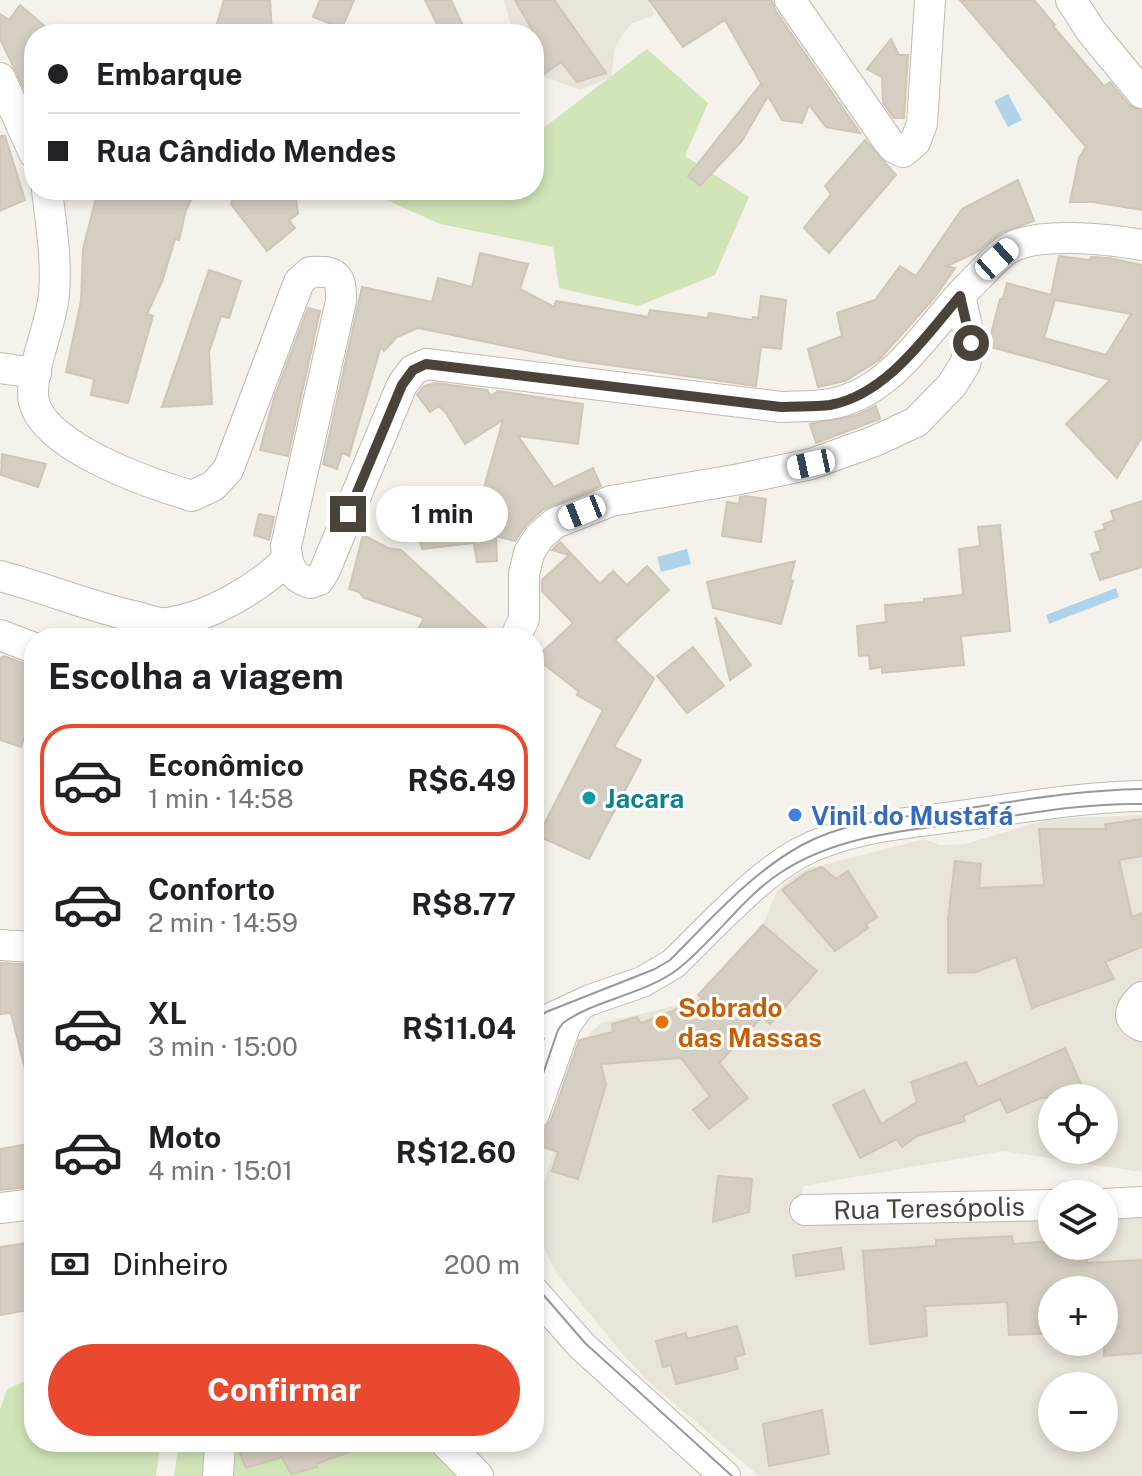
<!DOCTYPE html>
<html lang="pt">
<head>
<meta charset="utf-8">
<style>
  :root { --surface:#fff; --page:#f6f6f6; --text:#202124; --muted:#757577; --line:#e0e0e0; --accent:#e8492f }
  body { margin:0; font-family:"Public Sans",sans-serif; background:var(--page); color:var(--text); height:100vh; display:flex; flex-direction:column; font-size:30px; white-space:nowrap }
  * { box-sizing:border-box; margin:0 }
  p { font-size:26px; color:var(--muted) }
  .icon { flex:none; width:44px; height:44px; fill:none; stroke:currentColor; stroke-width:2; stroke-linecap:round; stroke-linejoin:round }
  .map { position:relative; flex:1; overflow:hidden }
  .side { position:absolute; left:24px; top:628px; width:520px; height:824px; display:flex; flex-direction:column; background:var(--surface); border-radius:32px; box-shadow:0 4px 12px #0003 }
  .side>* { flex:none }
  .top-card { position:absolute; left:24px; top:24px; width:520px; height:176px; border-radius:32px; box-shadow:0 4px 12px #0003; display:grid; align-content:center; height:176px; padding:0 24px; background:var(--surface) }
  .controls { position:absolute; left:1038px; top:1084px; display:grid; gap:16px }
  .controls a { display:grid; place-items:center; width:80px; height:80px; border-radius:50%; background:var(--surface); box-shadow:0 4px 12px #0003; font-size:40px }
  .end { position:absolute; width:36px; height:36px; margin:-18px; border:10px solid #49433a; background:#fff; box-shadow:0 0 0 4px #fff }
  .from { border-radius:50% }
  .bubble { position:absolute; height:56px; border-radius:28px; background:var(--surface); box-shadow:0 4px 12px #0003; font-size:26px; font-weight:700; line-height:56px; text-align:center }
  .car { position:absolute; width:24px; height:48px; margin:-24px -12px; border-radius:10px; box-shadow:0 0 6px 2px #0007; background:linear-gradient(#fff 24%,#345 0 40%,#fff 0 76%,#345 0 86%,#fff 0) }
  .top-card b { display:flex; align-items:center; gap:28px; height:76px; font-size:30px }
  .top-card b+b { border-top:2px solid var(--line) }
  .top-card i { width:20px; height:20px; background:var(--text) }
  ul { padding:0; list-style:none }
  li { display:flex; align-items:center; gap:24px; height:112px; margin:0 16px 12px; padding:0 8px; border:4px solid transparent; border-radius:32px }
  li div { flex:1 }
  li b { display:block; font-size:30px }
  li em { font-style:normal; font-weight:700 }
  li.active { border-color:var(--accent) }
  li>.icon { width:72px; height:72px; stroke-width:1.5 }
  h2 { padding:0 24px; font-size:36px; line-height:96px }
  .pay { display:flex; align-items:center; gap:20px; height:88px; padding:0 24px; font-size:30px }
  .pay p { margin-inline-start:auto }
  .primary-button { display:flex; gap:16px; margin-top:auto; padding:16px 24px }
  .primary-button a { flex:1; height:92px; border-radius:48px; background:var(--accent); color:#fff; font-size:32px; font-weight:700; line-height:92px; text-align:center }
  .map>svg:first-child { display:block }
</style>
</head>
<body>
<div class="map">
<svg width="1142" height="1476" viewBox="0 0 1142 1476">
  <rect width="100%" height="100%" fill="#f5f2ec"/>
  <!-- residential -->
  <g fill="#e8e4da" fill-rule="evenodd">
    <path d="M 504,0 L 648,0 L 654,13 L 654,15 L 631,24 L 622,36 L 615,48 L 611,77 L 580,90 L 534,73 L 534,34 L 513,34 Z"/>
    <path d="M 1142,815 L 1142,1172 L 1003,1151 L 803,1186 L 799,1218 L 1052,1211 L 1052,1246 L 1104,1246 L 1104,1210 L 1142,1209 L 1142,1476 L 759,1476 L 648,1381 L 622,1353 L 556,1273 L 542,1243 L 538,1226 L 539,1199 L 589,1034 L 601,1023 L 679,1005 L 699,996 L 710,987 L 763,924 L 777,891 L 794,876 L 807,869 L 925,839 L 940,845 L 965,844 L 1049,819 ZM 1052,1098 L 1104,1098 L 1104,1150 L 1052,1150 ZM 1052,1290 L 1104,1290 L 1104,1342 L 1052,1342 ZM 1052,1386 L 1104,1386 L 1104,1438 L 1052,1438 Z"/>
  </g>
  <!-- green -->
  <g fill="#d2e5b9">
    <path d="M 647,49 L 708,103 L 685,156 L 749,197 L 715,275 L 638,306 L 559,288 L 553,247 L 440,224 L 364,190 L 534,190 L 534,135 Z"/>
    <path d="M 34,1377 L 34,1442 L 161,1442 L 156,1476 L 0,1476 L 0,1409 L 7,1389 Z"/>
    <path d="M 179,1442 L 462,1442 L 492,1476 L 174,1476 Z"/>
  </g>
  <!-- water -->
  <g fill="#aed3eb">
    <path d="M 1008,94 L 1022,120 L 1008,127 L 994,101 Z"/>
    <path d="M 687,549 L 691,564 L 661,572 L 657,557 Z"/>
    <path d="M 1116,588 L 1119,597 L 1049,624 L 1046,615 Z"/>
  </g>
  <!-- building -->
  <g fill="#d5cec2" stroke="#d0c5b6" stroke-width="2" fill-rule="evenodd">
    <path d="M 224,0 L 270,0 L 272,34 L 214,34 Z"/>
    <path d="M 320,0 L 354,0 L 342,28 L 313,17 Z"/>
    <path d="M 425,0 L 451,0 L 467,34 L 442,34 Z"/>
    <path d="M 515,0 L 554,0 L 606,73 L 577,82 L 561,62 L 534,81 L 534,33 Z"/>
    <path d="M 649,0 L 772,0 L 775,10 L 860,133 L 826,127 L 809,105 L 802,123 L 782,120 L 768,96 L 742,141 L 700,186 L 688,176 L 760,85 L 763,87 L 725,20 L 683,47 Z"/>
    <path d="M 960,0 L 1034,0 L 1055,25 L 1053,26 L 1104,86 L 1110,82 L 1129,105 L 1142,111 L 1142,210 L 1093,202 L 1070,202 L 1079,158 L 1086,147 Z"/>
    <path d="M 20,5 L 54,34 L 34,34 L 34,109 L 0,39 L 0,14 L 9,20 Z"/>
    <path d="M 891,39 L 899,55 L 908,55 L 904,118 L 894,118 L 883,103 L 882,77 L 867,69 Z"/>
    <path d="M 0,136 L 5,136 L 25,200 L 0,211 Z"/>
    <path d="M 865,140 L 896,175 L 829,253 L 804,228 L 831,194 L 825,186 Z"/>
    <path d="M 1018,180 L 1034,221 L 1000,233 L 977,252 L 947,266 L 955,268 L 935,297 L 879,360 L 845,381 L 818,387 L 808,349 L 842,336 L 837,313 L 875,300 L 900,266 L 916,276 L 962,209 Z"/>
    <path d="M 98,190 L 196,190 L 186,210 L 179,240 L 175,239 L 162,282 L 147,314 L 153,316 L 128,403 L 91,395 L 94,379 L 66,372 L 81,301 L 83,249 Z"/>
    <path d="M 236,190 L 295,190 L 298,214 L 289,220 L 295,228 L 267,251 L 231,204 Z"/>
    <path d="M 480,253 L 528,264 L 520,289 L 554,307 L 556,301 L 648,317 L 650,310 L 708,318 L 709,313 L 752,320 L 753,317 L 758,318 L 761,296 L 786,300 L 781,349 L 761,347 L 756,386 L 574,360 L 418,328 L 397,337 L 384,351 L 381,346 L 349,456 L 342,453 L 337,469 L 323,464 L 362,287 L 432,302 L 438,278 L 472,287 Z"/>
    <path d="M 1059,256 L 1090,260 L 1091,257 L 1109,258 L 1142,265 L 1142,437 L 1117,478 L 1066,424 L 1110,380 L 988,346 L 1000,299 L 1003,299 L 1007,283 L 1051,295 ZM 1055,300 L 1131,314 L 1106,355 L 1044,338 Z"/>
    <path d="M 209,270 L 241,281 L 229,318 L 221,316 L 209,352 L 212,404 L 162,407 Z"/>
    <path d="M 308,308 L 320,311 L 288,456 L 260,450 L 274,398 Z"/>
    <path d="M 436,383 L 487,390 L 491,396 L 498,391 L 583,404 L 578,444 L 518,436 L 554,487 L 593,468 L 601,486 L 544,509 L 527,524 L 515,541 L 496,536 L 497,561 L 477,562 L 474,543 L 422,549 L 416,526 L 421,511 L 420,503 L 481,498 L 503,420 L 465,444 L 446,413 L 439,406 L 430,412 L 417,395 L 424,386 Z"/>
    <path d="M 876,406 L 880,419 L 816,443 L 810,424 L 857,415 Z"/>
    <path d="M 2,454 L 46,464 L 38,487 L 1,475 Z"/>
    <path d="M 746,496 L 766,499 L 761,542 L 722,536 L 727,502 L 739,504 L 740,497 Z"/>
    <path d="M 1142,501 L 1142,567 L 1100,580 L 1091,554 L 1101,551 L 1095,532 L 1105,529 L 1103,524 L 1114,520 L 1111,511 Z"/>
    <path d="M 259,514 L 274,517 L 269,540 L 254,535 Z"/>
    <path d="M 1000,525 L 1010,631 L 961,636 L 964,665 L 882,673 L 882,667 L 870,669 L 869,655 L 859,656 L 857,626 L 886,622 L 885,605 L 924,602 L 924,599 L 963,595 L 959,549 L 980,546 L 978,527 Z"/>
    <path d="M 363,535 L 388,548 L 401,550 L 497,638 L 427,638 L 417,631 L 424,618 L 364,598 L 359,592 L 349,589 Z"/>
    <path d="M 560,542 L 600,584 L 613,571 L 627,585 L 647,566 L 669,590 L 615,640 L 654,679 L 614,747 L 641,760 L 589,859 L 538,836 L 603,710 L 577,695 L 578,691 L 536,658 L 573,623 L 542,591 L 542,580 L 569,555 L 552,550 Z"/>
    <path d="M 795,561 L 790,580 L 793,581 L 781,624 L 713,608 L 707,582 Z"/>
    <path d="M 715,617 L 751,665 L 730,680 Z"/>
    <path d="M 693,647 L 724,686 L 687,713 L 657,676 Z"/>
    <path d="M 4,656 L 28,665 L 34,677 L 34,722 L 30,721 L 21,747 L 0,740 L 0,658 Z"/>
    <path d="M 1142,819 L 1142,856 L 1119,860 L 1132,917 L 1142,913 L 1142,947 L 1105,962 L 1114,979 L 1032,1008 L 1016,957 L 976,972 L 948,973 L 948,919 L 955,861 L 981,864 L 979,888 L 1044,885 L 1039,829 L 1106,829 L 1105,824 Z"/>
    <path d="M 822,867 L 836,879 L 848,871 L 877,917 L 866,924 L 868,928 L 835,951 L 782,890 L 806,873 Z"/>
    <path d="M 763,925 L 817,971 L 770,1024 L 762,1017 L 719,1063 L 748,1098 L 709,1129 L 693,1110 L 710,1096 L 681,1058 L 601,1064 L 606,1085 L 578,1179 L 552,1171 L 558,1152 L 534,1144 L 534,1132 L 545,1128 L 551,1120 L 579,1040 L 613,1032 L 612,1024 L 637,1017 L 641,1023 L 703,999 L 698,995 Z"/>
    <path d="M 0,963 L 34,965 L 34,1072 L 26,1073 L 11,1013 L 0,1014 Z"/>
    <path d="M 1065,1048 L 1087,1098 L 1041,1098 L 1007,1113 L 1000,1099 L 963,1116 L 965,1121 L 917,1136 L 902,1147 L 897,1139 L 860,1158 L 833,1105 L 864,1090 L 881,1124 L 917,1102 L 911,1082 L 966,1062 L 978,1087 Z"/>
    <path d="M 34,1143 L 34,1186 L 0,1190 L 0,1149 Z"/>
    <path d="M 718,1176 L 752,1179 L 749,1212 L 713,1222 Z"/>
    <path d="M 1012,1236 L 1013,1244 L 1052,1241 L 1052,1246 L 1086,1246 L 1087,1263 L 1142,1260 L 1142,1353 L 1104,1356 L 1104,1290 L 1052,1290 L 1052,1333 L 1009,1335 L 1007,1302 L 925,1306 L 927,1336 L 870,1344 L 863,1251 L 936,1246 L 936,1240 Z"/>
    <path d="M 34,1242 L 34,1309 L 0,1315 L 0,1247 Z"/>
    <path d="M 841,1248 L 844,1269 L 796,1276 L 793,1255 Z"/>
    <path d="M 737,1326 L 745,1354 L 735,1357 L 738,1369 L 676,1384 L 671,1365 L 663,1367 L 656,1341 L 686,1333 L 687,1339 Z"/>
    <path d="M 822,1410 L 829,1454 L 769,1466 L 763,1424 Z"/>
    <path d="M 238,1442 L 368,1442 L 369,1445 L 316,1464 L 317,1467 L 291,1474 L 282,1457 L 246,1468 L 238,1449 Z"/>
  </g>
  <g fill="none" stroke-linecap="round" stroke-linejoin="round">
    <defs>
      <g id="minor">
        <path d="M 790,0 L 888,141 L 893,147 L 903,152 L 915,142 L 922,124 L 930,0"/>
        <path d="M 1071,0 L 1091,31 L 1142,93"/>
        <path d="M 0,78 L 34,153"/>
        <path d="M 47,190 C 51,224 57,260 54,294 C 52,325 28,372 34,402 C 45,448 151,484 192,496 L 213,486 L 228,470 L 299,282 L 310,272 C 336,270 342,276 341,301 L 286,546 C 287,565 291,577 310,583 L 319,580 L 325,570 L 402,385 L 413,370 L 426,364 L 781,407 C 797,406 814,407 830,404 C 892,394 928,328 968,287 C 981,275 994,258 1008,249 C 1037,231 1109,239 1142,245"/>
        <path d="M 0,368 L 36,373"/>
        <path d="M 0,576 C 46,588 90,607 137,617 C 146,619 158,624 167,623 C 210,617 257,589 287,560"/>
        <path d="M 0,635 L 34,648"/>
        <path d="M 515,638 L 524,619 L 524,574 L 529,553 L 539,537 L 555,523 L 611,501 L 740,479 L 811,464 L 875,441 L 916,422 L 952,385 L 965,364 L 971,343 L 960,296"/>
        <path d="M 0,945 L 34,947"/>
        <path d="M 1142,997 C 1131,1007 1124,1019 1142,1026"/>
        <path d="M 534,1026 L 590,1000 L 642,982 L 673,964 C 711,928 756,876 801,852 C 851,826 912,823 967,815 C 1025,807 1083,797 1142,796"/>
        <path d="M 534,1114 L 566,1024 L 580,1005"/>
        <path d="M 1104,1204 L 1142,1202"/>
        <path d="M 0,1208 L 34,1204"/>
        <path id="s1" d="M 805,1210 L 1052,1205"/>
        <path d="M 534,1292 L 582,1346 L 725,1476"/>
        <path d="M 445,1442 L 478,1476"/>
        <path d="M 218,1476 L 220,1442"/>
      </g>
    </defs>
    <!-- minor casing -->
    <use href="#minor" stroke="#c0b9af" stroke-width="32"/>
    <!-- minor -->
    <use href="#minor" stroke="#fff" stroke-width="30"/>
    <!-- tram -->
    <g stroke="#999" stroke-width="2">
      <path d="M 534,1022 L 546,1012 L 655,969 L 670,960 C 711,919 751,873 802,845 C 847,820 905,817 955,810 C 1017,801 1079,790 1142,789"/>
      <path d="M 534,1100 L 558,1030 L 563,1023 C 596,999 644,995 678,969 C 713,942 743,897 780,873 C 840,833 915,830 985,820 C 1037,812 1089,803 1142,804"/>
      <path d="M 534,1284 L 585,1343 L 732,1476"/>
    </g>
  </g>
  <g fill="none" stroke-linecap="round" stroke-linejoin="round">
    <!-- route -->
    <path stroke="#49433a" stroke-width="10" d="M 348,514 L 402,385 L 413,370 L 426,364 L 781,407 C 797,406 814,407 830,405 C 886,395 926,336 960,296 L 971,343"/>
  </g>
  <!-- markers -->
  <circle fill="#0f9aa8" stroke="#fff" stroke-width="3" cx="589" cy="798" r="8"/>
  <circle fill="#3f7fe0" stroke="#fff" stroke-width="3" cx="795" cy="815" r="8"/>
  <circle fill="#e8710a" stroke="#fff" stroke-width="3" cx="662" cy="1022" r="8"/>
  <g text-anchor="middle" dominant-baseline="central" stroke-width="6" stroke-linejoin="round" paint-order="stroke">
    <!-- culture labels -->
    <g font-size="26" font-weight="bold" fill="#0d838f" stroke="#fff" text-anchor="start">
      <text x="605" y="798">Jacara</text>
    </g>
    <!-- shop labels -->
    <g font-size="26" font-weight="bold" fill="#366cbe" stroke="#fff" text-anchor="start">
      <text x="811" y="815">Vinil do Mustafá</text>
    </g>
    <!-- food labels -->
    <g font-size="26" font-weight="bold" fill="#c56008" stroke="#fff" text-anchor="start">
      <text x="678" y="1007">Sobrado<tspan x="678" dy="30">das Massas</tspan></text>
    </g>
    <!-- street labels -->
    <g font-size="26" fill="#49433a" stroke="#fff">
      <text stroke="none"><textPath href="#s1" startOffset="124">Rua Teresópolis</textPath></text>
    </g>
  </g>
</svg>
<div class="controls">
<a><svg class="icon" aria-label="locate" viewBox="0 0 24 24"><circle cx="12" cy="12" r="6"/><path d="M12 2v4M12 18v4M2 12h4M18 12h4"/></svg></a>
<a><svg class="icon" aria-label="layers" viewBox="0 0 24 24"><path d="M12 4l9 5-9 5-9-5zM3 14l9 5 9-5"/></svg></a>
<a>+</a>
<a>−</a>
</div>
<i class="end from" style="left:971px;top:343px"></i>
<i class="end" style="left:348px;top:514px"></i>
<div class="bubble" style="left:376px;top:486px;width:132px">1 min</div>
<i class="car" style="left:997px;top:259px;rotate:48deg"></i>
<i class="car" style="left:811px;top:464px;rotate:258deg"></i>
<i class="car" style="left:582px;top:512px;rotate:248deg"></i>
<div class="top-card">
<b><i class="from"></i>Embarque</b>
<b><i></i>Rua Cândido Mendes</b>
</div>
<section class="side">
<h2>Escolha a viagem</h2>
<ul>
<li class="active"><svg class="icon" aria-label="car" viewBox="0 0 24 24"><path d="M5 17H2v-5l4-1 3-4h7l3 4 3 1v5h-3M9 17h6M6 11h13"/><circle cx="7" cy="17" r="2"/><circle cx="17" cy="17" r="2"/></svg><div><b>Econômico</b><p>1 min · 14:58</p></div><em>R$6.49</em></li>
<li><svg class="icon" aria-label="car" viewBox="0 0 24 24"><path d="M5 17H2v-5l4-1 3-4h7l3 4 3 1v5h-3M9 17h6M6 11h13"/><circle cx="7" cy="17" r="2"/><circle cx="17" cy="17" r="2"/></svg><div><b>Conforto</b><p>2 min · 14:59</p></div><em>R$8.77</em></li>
<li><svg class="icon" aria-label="car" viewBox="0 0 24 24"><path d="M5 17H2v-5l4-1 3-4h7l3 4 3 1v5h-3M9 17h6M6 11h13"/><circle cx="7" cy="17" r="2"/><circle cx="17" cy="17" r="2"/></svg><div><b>XL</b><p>3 min · 15:00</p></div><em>R$11.04</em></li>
<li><svg class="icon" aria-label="car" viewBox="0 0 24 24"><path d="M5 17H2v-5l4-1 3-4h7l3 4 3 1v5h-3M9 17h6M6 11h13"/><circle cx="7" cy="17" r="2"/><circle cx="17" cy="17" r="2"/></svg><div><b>Moto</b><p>4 min · 15:01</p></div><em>R$12.60</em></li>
</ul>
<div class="pay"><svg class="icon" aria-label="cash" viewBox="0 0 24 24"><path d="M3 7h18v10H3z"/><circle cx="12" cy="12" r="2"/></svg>Dinheiro<p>200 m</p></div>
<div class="primary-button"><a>Confirmar</a></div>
</section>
</div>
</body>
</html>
